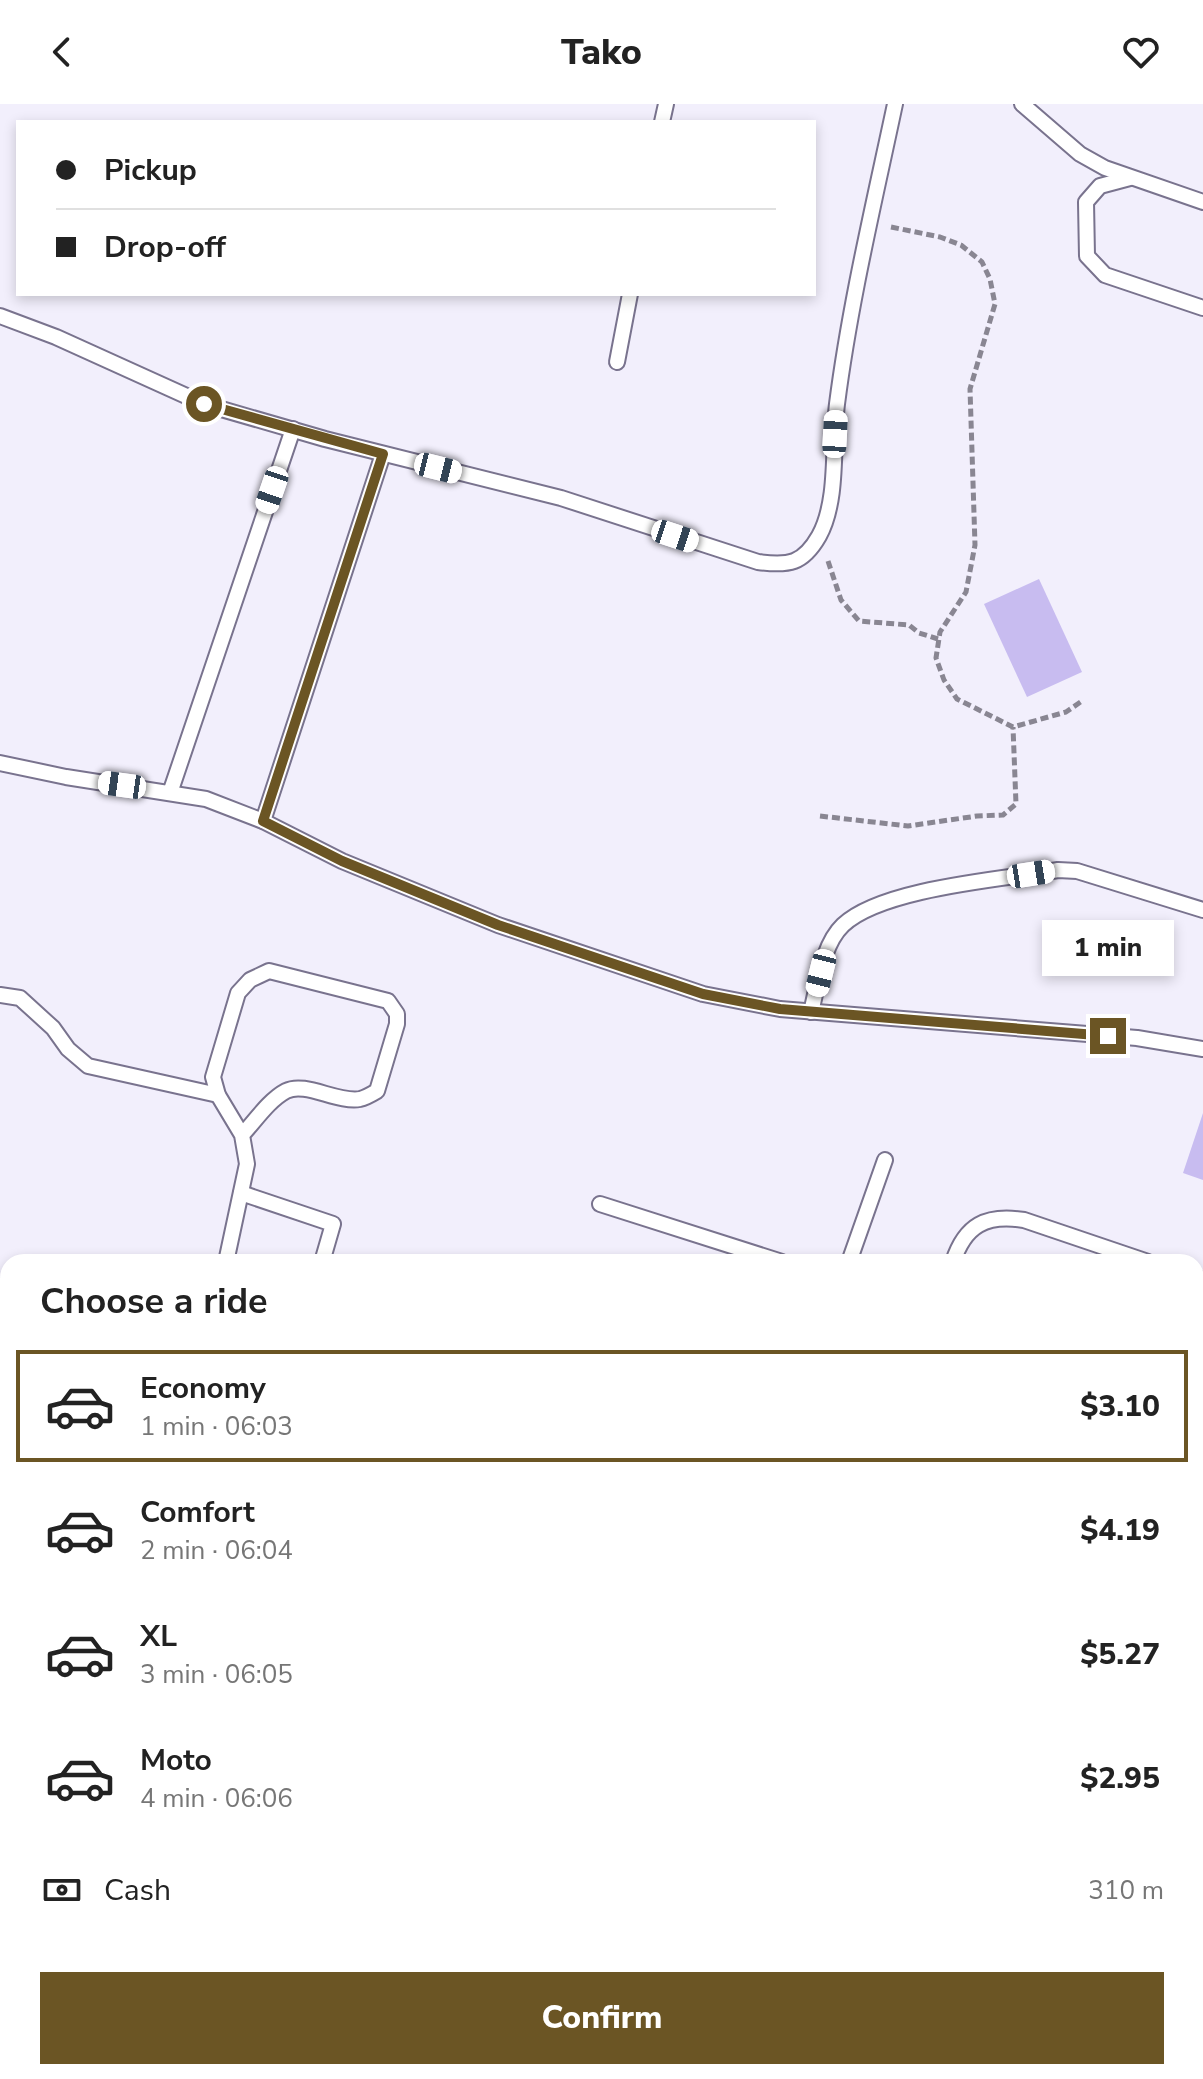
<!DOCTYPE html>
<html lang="en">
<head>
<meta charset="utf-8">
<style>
  :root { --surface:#fff; --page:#f6f6f6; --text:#222; --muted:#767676; --line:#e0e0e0; --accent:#6b5524 }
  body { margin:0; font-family:"Nunito Sans",sans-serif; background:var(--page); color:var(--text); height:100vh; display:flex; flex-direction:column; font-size:30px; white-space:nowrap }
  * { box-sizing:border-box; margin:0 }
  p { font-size:26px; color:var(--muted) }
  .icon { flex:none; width:44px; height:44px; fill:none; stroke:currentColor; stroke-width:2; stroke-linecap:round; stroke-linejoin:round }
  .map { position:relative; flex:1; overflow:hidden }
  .drawer { position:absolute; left:0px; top:1150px; width:1204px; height:826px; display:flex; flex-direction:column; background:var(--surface); border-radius:24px 24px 0 0; box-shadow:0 4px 12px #0003 }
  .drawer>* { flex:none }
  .guide { position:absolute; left:16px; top:16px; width:800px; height:176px; border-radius:0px; box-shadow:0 4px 12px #0003; display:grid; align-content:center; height:176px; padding:0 40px; background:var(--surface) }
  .end { position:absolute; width:36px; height:36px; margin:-18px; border:10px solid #6b5524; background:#fff; box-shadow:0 0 0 4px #fff }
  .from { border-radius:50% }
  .bubble { position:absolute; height:56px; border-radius:0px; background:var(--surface); box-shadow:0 4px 12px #0003; font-size:26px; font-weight:800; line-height:56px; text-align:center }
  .car { position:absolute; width:24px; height:48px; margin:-24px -12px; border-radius:10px; box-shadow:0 0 6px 2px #0007; background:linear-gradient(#fff 24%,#345 0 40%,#fff 0 76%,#345 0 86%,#fff 0) }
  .guide b { display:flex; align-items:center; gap:28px; height:76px; font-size:30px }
  .guide b+b { border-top:2px solid var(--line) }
  .guide i { width:20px; height:20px; background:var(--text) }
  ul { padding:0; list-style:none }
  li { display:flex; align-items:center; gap:24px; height:112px; margin:0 16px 12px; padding:0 24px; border:4px solid transparent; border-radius:0px }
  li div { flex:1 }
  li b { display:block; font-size:30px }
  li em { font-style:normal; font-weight:800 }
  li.on { border-color:var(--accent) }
  li>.icon { width:72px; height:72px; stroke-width:1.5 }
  h2 { padding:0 40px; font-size:36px; line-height:96px }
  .pay { display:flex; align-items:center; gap:20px; height:88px; padding:0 40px; font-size:30px }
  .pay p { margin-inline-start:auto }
  .primary-button { display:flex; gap:16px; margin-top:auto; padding:16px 40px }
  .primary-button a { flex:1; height:92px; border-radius:0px; background:var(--accent); color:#fff; font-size:32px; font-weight:800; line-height:92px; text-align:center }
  header { display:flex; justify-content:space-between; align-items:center; height:104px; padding:0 40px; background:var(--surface); font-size:36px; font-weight:800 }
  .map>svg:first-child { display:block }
</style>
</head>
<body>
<header><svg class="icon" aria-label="back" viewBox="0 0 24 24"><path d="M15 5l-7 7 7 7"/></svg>Tako<svg class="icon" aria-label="heart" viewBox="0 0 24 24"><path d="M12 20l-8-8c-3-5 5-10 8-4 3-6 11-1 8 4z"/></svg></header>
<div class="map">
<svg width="1203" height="1975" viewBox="0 0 1203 1975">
  <rect width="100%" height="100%" fill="#f2effc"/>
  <!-- green -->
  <g fill="#c8bcf0">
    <path d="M 1039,475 L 1082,568 L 1027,593 L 984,500 Z"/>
    <path d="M 1203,1009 L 1203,1076 L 1183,1069 Z"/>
  </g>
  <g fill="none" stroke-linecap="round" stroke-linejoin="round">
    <defs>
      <g id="service">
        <path d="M 1022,0 L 1080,50 L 1105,64 L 1203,98"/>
        <path d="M 662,18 L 666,0"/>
        <path d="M 1130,74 L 1100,82 L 1086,98 L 1087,152 L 1105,171 L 1203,204"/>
        <path d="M 0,212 L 56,233 L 204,300 L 325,335 L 561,394 L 758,458 C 789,462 803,460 819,432 C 839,396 832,339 837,300 C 850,199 874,99 895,0"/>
        <path d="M 617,258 L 630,190"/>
        <path d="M 0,659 L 66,673 L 206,695 L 263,717 L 342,757 L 498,821 L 703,890 L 780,905 L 1137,934 L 1203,945"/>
        <path d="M 170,689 L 293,325"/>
        <path d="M 263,717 L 383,350"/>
        <path d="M 0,891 L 20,894 L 53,924 L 68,945 L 88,962 L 218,991"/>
        <path d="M 811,908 C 818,881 822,841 843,821 C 882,784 1004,775 1058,766 L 1077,767 L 1203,806"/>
        <path d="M 241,1089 L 333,1120 L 322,1158"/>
        <path d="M 600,1100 L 782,1158"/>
        <path d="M 226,1158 L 247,1060 L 242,1031 L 218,991 L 213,973 L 238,889 L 250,876 L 269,867 L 388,897 L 397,910 L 397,920 L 377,987 C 372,990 365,994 360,995 C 337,999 305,977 286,987 C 269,996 255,1017 242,1031"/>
        <path d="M 849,1158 L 885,1056"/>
        <path d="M 953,1158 C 965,1121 986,1110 1024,1116 L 1148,1158"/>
        <path d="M 1196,1174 L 1203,1176"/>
        <path d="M 0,1182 L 8,1184"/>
        <path d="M 1196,1867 L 1203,1867"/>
        <path d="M 14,1975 L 16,1968"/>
      </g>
      <g id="minor">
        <path d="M 0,1776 L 8,1777"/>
        <path d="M 1150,1968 L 1203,1968"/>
      </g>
    </defs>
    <!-- service casing -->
    <use href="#service" stroke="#79738e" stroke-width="18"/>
    <!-- minor casing -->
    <use href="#minor" stroke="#79738e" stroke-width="32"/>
    <!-- path -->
    <g stroke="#898692" stroke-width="5" stroke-dasharray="8 4" stroke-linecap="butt">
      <path d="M 891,123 L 940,133 L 961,141 L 982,158 L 990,175 L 995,200 L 970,285 L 975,441 L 966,488 L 940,528 L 936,554 L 944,576 L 957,595 L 1013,623 L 1066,608 L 1082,597"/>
      <path d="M 828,457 L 841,496 L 859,517 L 909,521 L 919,529 L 938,535"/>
      <path d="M 820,712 L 908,722 L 977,712 L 1003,711 L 1016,700 L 1013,623"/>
      <path d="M 1196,1480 L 1203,1482"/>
      <path d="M 1196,1742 L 1203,1735"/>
    </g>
    <!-- service -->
    <use href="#service" stroke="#fff" stroke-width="14"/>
    <!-- minor -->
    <use href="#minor" stroke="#fff" stroke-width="28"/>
  </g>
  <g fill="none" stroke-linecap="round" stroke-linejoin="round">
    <!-- route -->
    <path stroke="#6b5524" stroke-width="10" d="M 204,300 L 383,350 L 263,717 L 342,757 L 498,821 L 703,890 L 780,905 L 1108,932"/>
  </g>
</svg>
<i class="end from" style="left:204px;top:300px"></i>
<i class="end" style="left:1108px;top:932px"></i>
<div class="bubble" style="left:1042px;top:816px;width:132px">1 min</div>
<i class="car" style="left:835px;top:330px;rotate:3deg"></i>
<i class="car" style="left:438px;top:364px;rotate:104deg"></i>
<i class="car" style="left:272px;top:386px;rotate:199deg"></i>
<i class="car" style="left:675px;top:432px;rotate:108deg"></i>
<i class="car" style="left:122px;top:681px;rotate:278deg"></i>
<i class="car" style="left:1031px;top:770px;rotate:81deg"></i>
<i class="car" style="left:821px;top:869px;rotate:194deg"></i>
<div class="guide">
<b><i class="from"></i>Pickup</b>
<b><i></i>Drop-off</b>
</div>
<section class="drawer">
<h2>Choose a ride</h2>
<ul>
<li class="on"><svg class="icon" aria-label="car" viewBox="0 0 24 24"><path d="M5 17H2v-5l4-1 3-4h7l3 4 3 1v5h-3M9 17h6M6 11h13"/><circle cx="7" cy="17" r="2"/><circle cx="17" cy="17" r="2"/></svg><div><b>Economy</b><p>1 min · 06:03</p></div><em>$3.10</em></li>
<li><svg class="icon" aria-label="car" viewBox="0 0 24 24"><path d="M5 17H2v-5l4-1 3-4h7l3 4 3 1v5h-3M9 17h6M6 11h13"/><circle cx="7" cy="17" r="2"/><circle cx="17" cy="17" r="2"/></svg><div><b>Comfort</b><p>2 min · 06:04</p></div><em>$4.19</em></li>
<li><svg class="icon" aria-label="car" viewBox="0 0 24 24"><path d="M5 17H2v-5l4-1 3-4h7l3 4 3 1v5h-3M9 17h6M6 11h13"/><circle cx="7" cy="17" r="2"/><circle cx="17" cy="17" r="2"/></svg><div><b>XL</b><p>3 min · 06:05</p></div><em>$5.27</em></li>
<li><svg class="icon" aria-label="car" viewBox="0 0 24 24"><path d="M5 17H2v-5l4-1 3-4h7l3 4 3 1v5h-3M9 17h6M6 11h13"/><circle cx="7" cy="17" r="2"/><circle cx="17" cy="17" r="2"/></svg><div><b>Moto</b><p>4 min · 06:06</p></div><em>$2.95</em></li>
</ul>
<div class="pay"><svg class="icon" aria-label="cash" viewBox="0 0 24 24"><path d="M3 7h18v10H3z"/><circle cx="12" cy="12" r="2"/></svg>Cash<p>310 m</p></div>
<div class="primary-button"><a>Confirm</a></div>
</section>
</div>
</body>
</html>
